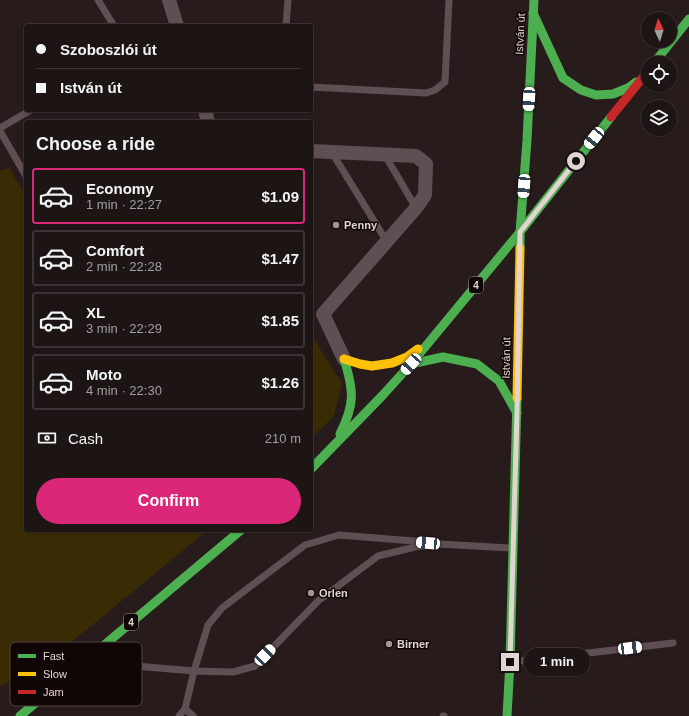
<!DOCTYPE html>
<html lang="en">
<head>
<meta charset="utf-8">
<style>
  :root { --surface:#1d1514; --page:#251e1d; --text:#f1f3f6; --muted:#a09fa0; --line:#3b3434; --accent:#db2777 }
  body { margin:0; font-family:Helvetica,sans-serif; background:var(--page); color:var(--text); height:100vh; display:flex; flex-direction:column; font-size:15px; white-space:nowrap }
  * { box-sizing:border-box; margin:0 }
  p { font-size:13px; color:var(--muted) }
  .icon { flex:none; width:22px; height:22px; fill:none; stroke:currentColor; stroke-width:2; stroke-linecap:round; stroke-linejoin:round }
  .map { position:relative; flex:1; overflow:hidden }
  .side { position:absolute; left:24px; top:120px; width:289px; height:412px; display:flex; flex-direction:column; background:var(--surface); border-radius:4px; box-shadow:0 1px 3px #0004,0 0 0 1px var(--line) }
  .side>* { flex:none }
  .top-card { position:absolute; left:24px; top:24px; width:289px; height:88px; border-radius:4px; box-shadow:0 1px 3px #0004,0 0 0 1px var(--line); display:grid; align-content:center; height:88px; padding:0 12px; background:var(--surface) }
  .needle { width:26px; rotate:356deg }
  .controls { position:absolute; left:641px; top:12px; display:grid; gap:8px }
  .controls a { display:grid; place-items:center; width:36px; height:36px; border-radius:50%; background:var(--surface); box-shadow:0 1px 3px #0004,0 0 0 1px var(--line); font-size:20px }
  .end { position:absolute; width:18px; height:18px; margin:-9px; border:5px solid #e3d4d1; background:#111; box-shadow:0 0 0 2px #111 }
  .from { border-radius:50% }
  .bubble { position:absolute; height:28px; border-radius:14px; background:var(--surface); box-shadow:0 1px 3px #0004,0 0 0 1px var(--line); font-size:13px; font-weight:700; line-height:28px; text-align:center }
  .car { position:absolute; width:12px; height:24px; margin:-12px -6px; border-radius:5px; box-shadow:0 0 3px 1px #0007; background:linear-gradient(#fff 24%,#345 0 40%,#fff 0 76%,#345 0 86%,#fff 0) }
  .top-card b { display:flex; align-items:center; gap:14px; height:38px; font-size:15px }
  .top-card b+b { border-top:1px solid var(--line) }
  .top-card i { width:10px; height:10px; background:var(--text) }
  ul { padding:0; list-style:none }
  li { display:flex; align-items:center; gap:12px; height:56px; margin:0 8px 6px; padding:0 4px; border:2px solid var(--line); border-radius:4px }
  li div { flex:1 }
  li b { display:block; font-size:15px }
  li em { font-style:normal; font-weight:700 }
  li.active { border-color:var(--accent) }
  li>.icon { width:36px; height:36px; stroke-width:1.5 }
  h2 { padding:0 12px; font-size:18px; line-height:48px }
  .pay { display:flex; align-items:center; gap:10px; height:44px; padding:0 12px; font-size:15px }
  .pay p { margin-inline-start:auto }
  .action { display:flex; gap:8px; margin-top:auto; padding:8px 12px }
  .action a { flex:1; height:46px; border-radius:24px; background:var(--accent); color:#fff; font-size:16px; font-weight:700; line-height:46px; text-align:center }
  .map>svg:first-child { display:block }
</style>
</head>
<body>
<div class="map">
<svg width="689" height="716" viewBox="0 0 689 716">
  <rect width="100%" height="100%" fill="#271c1b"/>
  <!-- green -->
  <g fill="#392c04">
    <path d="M 9,168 L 26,196 L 26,530 L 208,530 L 74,640 L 0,687 L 0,170 Z"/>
    <path d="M 311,335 L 342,383 L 334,416 L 311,438 Z"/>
  </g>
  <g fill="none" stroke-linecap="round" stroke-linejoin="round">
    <!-- lane -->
    <g stroke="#5f4f54" stroke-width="7">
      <path d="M 98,0 L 114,26"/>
      <path d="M 286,26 L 288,0"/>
      <path d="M 311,87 L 426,93 L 435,90 L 445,82 L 449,0"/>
      <path d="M 0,128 L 31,110"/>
      <path d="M 0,131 L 26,176"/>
      <path d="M 331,151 L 387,242"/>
      <path d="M 385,155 L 416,208"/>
      <path d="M 439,544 L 512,548"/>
      <path d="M 512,662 L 673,643"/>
      <path d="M 75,680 L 101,670 L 135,666 L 194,671 L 233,672 L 255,666 L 318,601 L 378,556 L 415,547 L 442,544"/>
      <path d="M 185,709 L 193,716"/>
      <path d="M 179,716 L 185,709 L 194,671 L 208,625 L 222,608 L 305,545 L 339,535 L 426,542"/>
      <path d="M 443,716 L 444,716"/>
    </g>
    <!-- street -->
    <g stroke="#5f4f54" stroke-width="14">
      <path d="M 169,0 L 177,26"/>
      <path d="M 205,110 L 208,122"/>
      <path d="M 311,151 L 416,156 L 426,164 L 425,195 L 416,208 L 323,314 L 344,359"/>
    </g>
    <!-- fast -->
    <g stroke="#4caf50" stroke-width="9">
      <path d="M 533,13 L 563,78 L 581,90 L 596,95 L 613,94 L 628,88 L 636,82"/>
      <path d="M 654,63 L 689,19"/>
      <path d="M 520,248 L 520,232 L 527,140 L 534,0"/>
      <path d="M 411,364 L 443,357 L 477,364 L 499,381 L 517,413"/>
      <path d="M 340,434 C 355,404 354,391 344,359"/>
      <path d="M 311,469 L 381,397 L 411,364 L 520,232 L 611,117"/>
      <path d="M 20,716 L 241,530"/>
      <path d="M 507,716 L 510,662 L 517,398"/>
    </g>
    <!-- slow -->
    <g stroke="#ffc107" stroke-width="9">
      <path d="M 344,359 L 360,364 L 372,366 L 392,363 L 407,357 L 418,349"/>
      <path d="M 517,398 L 520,248"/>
    </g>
    <!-- jam -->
    <path stroke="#c62828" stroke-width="9" d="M 611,117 L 648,71"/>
  </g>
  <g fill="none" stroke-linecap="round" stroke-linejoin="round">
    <!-- route -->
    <path stroke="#e3d4d1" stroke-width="5" d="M 510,662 L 517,412 L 520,232 L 576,161"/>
  </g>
  <!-- markers -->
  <g fill="#a19491" stroke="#0f0605" stroke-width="1.5">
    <circle cx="336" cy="225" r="4"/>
    <circle cx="311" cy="593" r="4"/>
    <circle cx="389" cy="644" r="4"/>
  </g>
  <g text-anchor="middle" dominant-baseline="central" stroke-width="3" stroke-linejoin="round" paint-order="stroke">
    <!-- shield labels -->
    <g fill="#0f0605" stroke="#a39694" stroke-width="1">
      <rect x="469" y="277" width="14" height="16" rx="3"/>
      <rect x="124" y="614" width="14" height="16" rx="3"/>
    </g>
    <g font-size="10" font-weight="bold" fill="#e3d4d1">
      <text x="476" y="285">4</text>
      <text x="131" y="622">4</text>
    </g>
    <!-- street labels -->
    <g font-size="11" fill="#e3d4d1" stroke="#0f0605">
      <text transform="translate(520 34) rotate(-87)">István út</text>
      <text transform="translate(506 358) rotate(-89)">István út</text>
    </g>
    <!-- poi labels -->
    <g font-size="11" font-weight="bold" fill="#e3d4d1" stroke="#0f0605" text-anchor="start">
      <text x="344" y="225">Penny</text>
      <text x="319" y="593">Orlen</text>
      <text x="397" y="644">Birner</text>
    </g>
  </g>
  <!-- legend -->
  <rect x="10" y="642" width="132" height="64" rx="6" fill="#0f0605" stroke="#4f4442" stroke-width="1"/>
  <rect x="18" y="654" width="18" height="4" fill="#4caf50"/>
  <rect x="18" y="672" width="18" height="4" fill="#ffc107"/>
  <rect x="18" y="690" width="18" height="4" fill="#c62828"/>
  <g font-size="11" fill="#e3d4d1">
    <text x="43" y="660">Fast</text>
    <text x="43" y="678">Slow</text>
    <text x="43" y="696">Jam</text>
  </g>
</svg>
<div class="controls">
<a><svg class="needle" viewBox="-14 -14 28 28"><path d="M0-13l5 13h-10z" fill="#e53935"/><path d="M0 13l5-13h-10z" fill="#a09fa0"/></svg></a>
<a><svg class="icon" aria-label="locate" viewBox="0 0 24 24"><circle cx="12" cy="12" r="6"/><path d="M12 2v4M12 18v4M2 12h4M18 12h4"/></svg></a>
<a><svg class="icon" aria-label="layers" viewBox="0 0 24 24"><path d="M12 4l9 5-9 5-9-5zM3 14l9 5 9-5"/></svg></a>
</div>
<i class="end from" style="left:576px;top:161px"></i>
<i class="end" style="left:510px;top:662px"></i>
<div class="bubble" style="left:524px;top:648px;width:66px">1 min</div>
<i class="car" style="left:529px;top:99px;rotate:183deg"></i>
<i class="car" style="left:594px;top:138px;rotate:219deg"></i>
<i class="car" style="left:524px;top:186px;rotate:184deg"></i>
<i class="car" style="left:411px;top:364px;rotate:222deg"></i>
<i class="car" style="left:428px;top:543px;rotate:275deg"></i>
<i class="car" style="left:630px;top:648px;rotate:83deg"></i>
<i class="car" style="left:265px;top:655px;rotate:44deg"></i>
<div class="top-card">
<b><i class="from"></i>Szoboszlói út</b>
<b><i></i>István út</b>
</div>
<section class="side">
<h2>Choose a ride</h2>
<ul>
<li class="active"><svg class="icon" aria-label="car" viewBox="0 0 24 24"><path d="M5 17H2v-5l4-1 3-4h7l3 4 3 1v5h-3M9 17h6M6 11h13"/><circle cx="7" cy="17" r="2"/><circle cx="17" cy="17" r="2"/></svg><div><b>Economy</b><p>1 min · 22:27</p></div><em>$1.09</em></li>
<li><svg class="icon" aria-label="car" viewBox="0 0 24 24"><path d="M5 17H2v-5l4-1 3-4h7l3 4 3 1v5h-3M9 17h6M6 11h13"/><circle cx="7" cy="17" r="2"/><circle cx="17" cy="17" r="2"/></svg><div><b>Comfort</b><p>2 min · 22:28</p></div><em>$1.47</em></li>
<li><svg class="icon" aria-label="car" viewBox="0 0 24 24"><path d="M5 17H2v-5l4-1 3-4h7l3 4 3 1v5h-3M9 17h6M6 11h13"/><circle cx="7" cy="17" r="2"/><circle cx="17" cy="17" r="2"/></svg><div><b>XL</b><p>3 min · 22:29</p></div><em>$1.85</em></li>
<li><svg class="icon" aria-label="car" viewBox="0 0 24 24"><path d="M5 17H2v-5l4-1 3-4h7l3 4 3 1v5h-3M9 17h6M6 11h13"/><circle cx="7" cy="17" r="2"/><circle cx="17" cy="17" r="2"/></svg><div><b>Moto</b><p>4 min · 22:30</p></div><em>$1.26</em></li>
</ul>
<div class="pay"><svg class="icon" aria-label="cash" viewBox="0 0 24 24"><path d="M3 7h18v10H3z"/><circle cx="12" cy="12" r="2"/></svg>Cash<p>210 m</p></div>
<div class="action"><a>Confirm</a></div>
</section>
</div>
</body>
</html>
